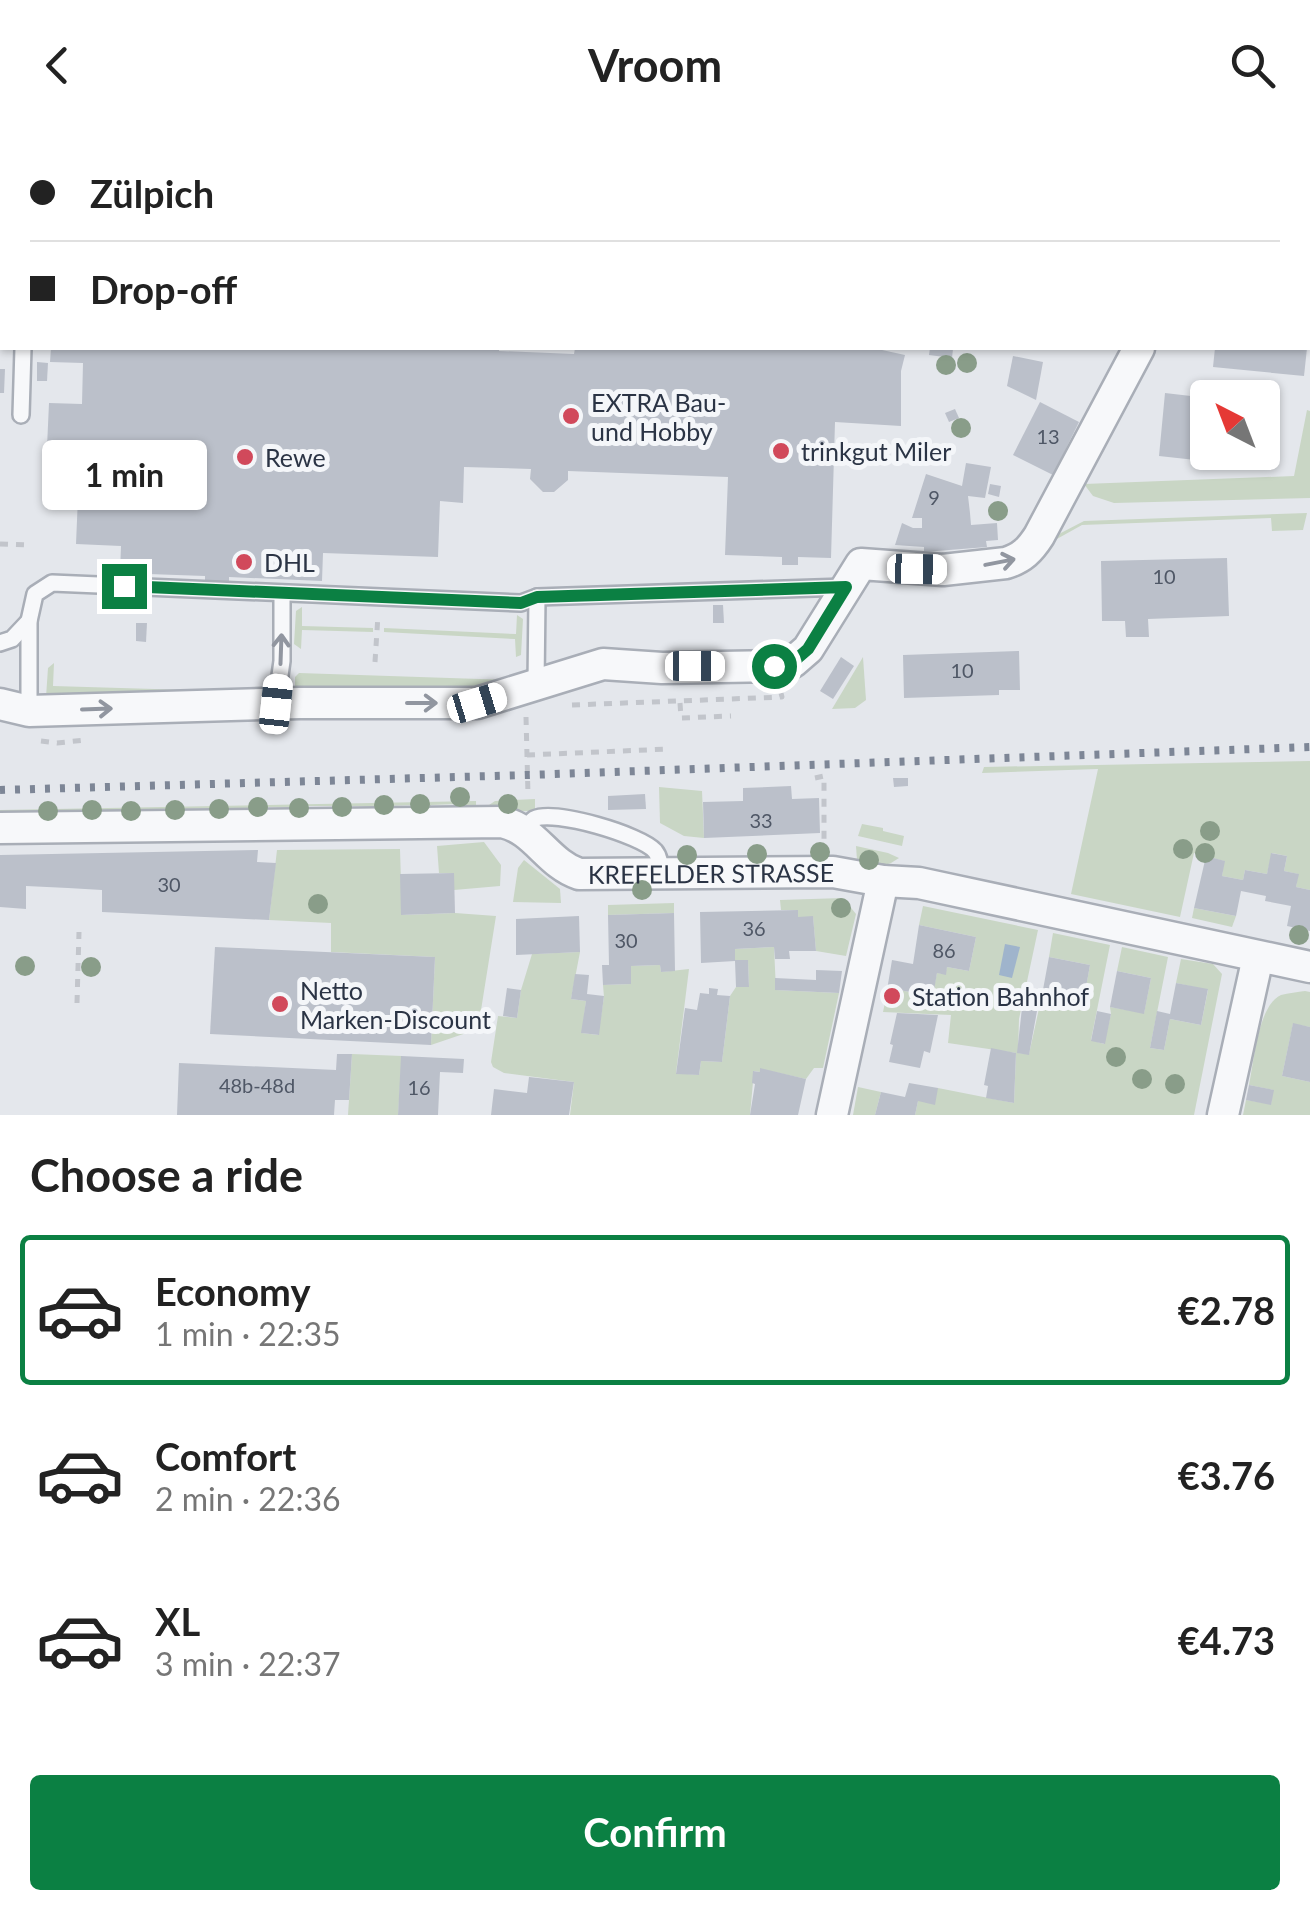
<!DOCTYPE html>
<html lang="en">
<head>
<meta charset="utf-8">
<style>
  :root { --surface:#fff; --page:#f2f2f2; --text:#222; --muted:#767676; --line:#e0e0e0; --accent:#0b8043 }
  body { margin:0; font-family:Lato,sans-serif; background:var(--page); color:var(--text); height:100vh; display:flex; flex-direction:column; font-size:38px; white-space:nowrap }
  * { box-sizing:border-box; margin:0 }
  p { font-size:32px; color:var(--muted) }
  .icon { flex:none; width:55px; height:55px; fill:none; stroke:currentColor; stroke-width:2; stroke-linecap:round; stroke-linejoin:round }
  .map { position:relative; height:985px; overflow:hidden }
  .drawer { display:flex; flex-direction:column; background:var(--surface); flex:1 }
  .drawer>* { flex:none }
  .banner { position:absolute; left:0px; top:0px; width:1310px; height:220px; box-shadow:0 2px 8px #0004; display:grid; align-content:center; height:220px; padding:0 30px; background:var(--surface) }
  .needle { width:65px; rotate:318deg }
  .fabs { position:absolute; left:1190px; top:250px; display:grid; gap:20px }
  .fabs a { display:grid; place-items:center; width:90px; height:90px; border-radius:10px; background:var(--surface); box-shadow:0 2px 8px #0004; font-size:50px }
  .end { position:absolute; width:45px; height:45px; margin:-22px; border:12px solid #0b8043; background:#fff; box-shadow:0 0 0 5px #fff }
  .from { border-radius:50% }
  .bubble { position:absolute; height:70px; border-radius:10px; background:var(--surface); box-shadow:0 2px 8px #0004; font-size:32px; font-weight:700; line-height:70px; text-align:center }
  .car { position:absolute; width:30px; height:60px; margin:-30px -15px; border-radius:12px; box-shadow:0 0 8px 2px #0007; background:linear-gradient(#fff 24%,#345 0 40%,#fff 0 76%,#345 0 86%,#fff 0) }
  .banner b { display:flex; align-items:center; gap:35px; height:95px; font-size:38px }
  .banner b+b { border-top:2px solid var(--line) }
  .banner i { width:25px; height:25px; background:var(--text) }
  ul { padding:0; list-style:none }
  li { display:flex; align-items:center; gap:30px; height:150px; margin:0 20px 15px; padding:0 10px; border:5px solid transparent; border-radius:10px }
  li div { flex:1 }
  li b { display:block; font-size:38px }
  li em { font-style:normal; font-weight:700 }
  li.selected { border-color:var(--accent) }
  li>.icon { width:90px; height:90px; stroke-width:1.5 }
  h2 { padding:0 30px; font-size:45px; line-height:120px }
  .cta { display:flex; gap:20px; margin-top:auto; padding:20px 30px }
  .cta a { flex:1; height:115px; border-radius:10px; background:var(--accent); color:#fff; font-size:40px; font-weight:700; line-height:115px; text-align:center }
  header { display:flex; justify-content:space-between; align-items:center; height:130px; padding:0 30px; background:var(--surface); font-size:45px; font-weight:700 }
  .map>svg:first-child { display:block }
</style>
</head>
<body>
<header><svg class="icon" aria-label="back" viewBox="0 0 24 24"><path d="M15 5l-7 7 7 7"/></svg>Vroom<svg class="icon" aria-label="search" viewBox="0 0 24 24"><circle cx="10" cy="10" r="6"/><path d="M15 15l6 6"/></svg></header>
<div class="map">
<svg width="1310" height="985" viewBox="0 0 1310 985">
  <rect width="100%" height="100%" fill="#e4e7ec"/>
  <!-- green -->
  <g fill="#c9d6c5">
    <path d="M 1307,280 L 1310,281 L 1310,368 L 1114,373 L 1093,366 L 1084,354 L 1294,346 Z"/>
    <path d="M 1307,383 L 1303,400 L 1272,401 L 1271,388 L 1082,395 L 1055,410 L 1057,405 L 1084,391 Z"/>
    <path d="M 302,477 L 302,496 L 373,498 L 373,502 L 302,500 L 301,519 L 294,514 L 296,481 Z"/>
    <path d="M 517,485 L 523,489 L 521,525 L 516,527 L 515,509 L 384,502 L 384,498 L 516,504 Z"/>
    <path d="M 863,527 L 866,570 L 855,578 L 832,579 Z"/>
    <path d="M 54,533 L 53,556 L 259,562 L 46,567 L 48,538 Z"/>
    <path d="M 299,543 L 510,550 L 505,556 L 298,563 L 295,559 L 295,547 Z"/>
    <path d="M 1310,631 L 1310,760 L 1296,757 L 1298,744 L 1284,741 L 1287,726 L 1272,723 L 1267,744 L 1245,740 L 1243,750 L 1222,746 L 1224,731 L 1194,723 L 1180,787 L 1071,764 L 1098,639 L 982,643 L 984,637 Z"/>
    <path d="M 659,657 L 702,661 L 704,708 L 684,706 L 660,693 Z"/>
    <path d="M 535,669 L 535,681 L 487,682 L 486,677 L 495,671 Z"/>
    <path d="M 476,671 L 476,682 L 459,682 L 458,674 L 431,675 L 431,683 L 415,682 L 414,675 L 388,676 L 387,683 L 376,683 L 375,676 L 349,676 L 348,684 L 332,682 L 332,676 L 306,676 L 305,683 L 291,683 L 291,677 L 264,677 L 264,684 L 251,684 L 251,678 L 225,678 L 224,685 L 209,685 L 208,678 L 182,679 L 181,686 L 165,686 L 164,679 L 138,680 L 138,686 L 123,686 L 122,680 L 96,680 L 95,687 L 81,687 L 80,680 L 54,681 L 53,688 L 40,687 L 40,681 L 14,681 L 13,688 L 0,688 L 0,680 Z"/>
    <path d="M 862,694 L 883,698 L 883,701 L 904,706 L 902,716 L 858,706 Z"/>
    <path d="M 484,712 L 501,735 L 500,756 L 454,760 L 454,743 L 439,743 L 437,716 Z"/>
    <path d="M 856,716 L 888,723 L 899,728 L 891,733 L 869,740 L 857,730 Z"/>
    <path d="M 400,719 L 402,785 L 455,783 L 496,786 L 478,899 L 431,915 L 435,827 L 331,822 L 331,793 L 269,790 L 277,720 Z"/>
    <path d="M 524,730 L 560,759 L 561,773 L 513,772 L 518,738 Z"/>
    <path d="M 843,768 L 856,784 L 846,826 L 816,821 L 813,787 L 798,787 L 797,780 L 781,780 L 780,770 Z"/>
    <path d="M 674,773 L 674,783 L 608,785 L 608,775 Z"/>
    <path d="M 923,776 L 1038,800 L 1019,889 L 1018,923 L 1029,924 L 1042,865 L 1066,870 L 1068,864 L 1084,867 L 1090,835 L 1049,827 L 1053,803 L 1110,815 L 1091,910 L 1104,914 L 1111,884 L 1110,877 L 1144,883 L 1151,848 L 1117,841 L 1122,817 L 1168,827 L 1150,918 L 1164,920 L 1170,889 L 1201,895 L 1208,860 L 1176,853 L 1181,829 L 1213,834 L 1222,844 L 1194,985 L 915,985 L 918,971 L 938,958 L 1014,973 L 1016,923 L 948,913 L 951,885 L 883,882 L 888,858 L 932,866 L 937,843 L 945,844 L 947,837 L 969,841 L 976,807 L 919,795 Z"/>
    <path d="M 1194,778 L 1236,786 L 1232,797 L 1192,788 Z"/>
    <path d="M 774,817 L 776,860 L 839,863 L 823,938 L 814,938 L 806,949 L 761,939 L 760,942 L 754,941 L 750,985 L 570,985 L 574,952 L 504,943 L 493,937 L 491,932 L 498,886 L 517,888 L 521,860 L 532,824 L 580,822 L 571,869 L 586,871 L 582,903 L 598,905 L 604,867 L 603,855 L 631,854 L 631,836 L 660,835 L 661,842 L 689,839 L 676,943 L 699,945 L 701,931 L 722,932 L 730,866 L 736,857 L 749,856 L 748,831 L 735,830 L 735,819 Z"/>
    <path d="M 1305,861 L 1310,862 L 1310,897 L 1293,894 L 1282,946 L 1310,952 L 1310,985 L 1243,985 L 1246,970 L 1271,974 L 1273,960 L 1249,955 C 1254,932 1258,875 1281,865 C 1288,863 1298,862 1305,861 Z"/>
    <path d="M 352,924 L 402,926 L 398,985 L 348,985 Z"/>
    <path d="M 858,957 L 881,962 L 875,985 L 853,985 Z"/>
  </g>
  <!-- water -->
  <path fill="#9fb4cc" d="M 1005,814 L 1020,817 L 1012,848 L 999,845 Z"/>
  <!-- building -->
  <g fill="#bbc0ca">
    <path d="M 51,218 L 414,218 L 485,220 L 485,218 L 499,218 L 499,221 L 574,224 L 575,218 L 873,218 L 905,225 L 901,241 L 901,296 L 835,292 L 831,428 L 798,427 L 798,435 L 782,435 L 782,427 L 725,425 L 728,347 L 568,341 L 568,350 L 554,362 L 543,362 L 530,349 L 531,339 L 464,337 L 463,373 L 440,371 L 438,427 L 323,423 L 322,451 L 229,447 L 229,451 L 217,451 L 205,450 L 205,446 L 120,443 L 121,416 L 76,414 L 80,319 L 47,317 L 49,273 L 82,274 L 83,233 L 50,232 Z"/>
    <path d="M 930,218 L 953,219 L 952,228 L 929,225 Z"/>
    <path d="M 1215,218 L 1307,218 L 1304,246 L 1213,237 Z"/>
    <path d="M 1013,226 L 1043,232 L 1036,270 L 1007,256 Z"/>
    <path d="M 37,232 L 48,233 L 47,251 L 37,251 Z"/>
    <path d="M 0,239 L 5,239 L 4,263 L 0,263 Z"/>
    <path d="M 1165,263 L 1208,268 L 1208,322 L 1251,322 L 1250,336 L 1159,326 Z"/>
    <path d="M 1040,272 L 1079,292 L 1053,345 L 1013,325 Z"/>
    <path d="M 955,279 L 959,288 L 949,292 L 945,283 Z"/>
    <path d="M 966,333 L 991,337 L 985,368 L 968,366 L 970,383 L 971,395 L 997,393 L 998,410 L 986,411 L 987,417 L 924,422 L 924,417 L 895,415 L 902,393 L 913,398 L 922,398 L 922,388 L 912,388 L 926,344 L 962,356 Z"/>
    <path d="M 990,354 L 1001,356 L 999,367 L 988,364 Z"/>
    <path d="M 1227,428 L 1229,486 L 1148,489 L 1149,507 L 1126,507 L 1125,491 L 1102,491 L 1101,431 Z"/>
    <path d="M 713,475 L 723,475 L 724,493 L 713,493 Z"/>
    <path d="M 136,493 L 147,493 L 146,512 L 136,511 Z"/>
    <path d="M 1019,521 L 1020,560 L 999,560 L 999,565 L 904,568 L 903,525 Z"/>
    <path d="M 841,527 L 854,536 L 833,569 L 820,561 Z"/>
    <path d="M 893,648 L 908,648 L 908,656 L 894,657 Z"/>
    <path d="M 791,656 L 792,669 L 819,668 L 820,703 L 704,708 L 703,672 L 743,671 L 743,658 Z"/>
    <path d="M 645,664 L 646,679 L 608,680 L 608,666 Z"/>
    <path d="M 258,720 L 257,732 L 276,733 L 269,790 L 102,782 L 102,760 L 68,758 L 26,756 L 26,779 L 0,777 L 0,725 Z"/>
    <path d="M 1271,723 L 1287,726 L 1284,741 L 1299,744 L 1296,757 L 1310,760 L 1310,801 L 1287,796 L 1291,776 L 1265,771 L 1266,766 L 1241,761 L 1236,786 L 1194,778 L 1206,726 L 1225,731 L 1222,746 L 1243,750 L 1245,740 L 1267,744 Z"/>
    <path d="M 454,743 L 455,783 L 401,785 L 400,744 Z"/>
    <path d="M 798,780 L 798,787 L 813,786 L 816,821 L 789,821 L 790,829 L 775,829 L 774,817 L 735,819 L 735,830 L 748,830 L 749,857 L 736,857 L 735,831 L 701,833 L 700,782 Z"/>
    <path d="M 674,783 L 675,841 L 661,842 L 660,835 L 631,836 L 631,854 L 603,855 L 602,835 L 609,835 L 608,785 Z"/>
    <path d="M 579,786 L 580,822 L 516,825 L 516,789 Z"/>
    <path d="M 919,795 L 976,807 L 969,841 L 947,837 L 946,845 L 937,843 L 933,866 L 899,860 L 896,874 L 885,872 L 892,830 L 913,834 Z"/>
    <path d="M 215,817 L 435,827 L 431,915 L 210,904 Z"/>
    <path d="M 1049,827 L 1090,835 L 1084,868 L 1068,864 L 1067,870 L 1042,865 Z"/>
    <path d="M 816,840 L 842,841 L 839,863 L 775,860 L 775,848 L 816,850 Z"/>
    <path d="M 1117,841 L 1151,848 L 1144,884 L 1110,877 Z"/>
    <path d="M 575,844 L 589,845 L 587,864 L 604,866 L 599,905 L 581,903 L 586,871 L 571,869 Z"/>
    <path d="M 1176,853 L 1208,859 L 1201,895 L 1170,889 L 1164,920 L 1150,918 L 1157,881 L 1170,884 Z"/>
    <path d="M 507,858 L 521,860 L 517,888 L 503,886 Z"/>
    <path d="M 709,858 L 718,859 L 717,865 L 730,866 L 722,932 L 701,931 L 699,945 L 676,944 L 685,878 L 697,880 L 700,863 L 709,864 Z"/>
    <path d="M 1022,878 L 1037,881 L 1029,925 L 1017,923 Z"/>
    <path d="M 1097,881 L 1111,884 L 1105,914 L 1091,911 Z"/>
    <path d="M 897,883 L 938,885 L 930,923 L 924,921 L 920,938 L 889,932 L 893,915 L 890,914 Z"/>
    <path d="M 1293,893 L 1310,897 L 1310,952 L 1282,946 Z"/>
    <path d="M 991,918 L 1016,923 L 1014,973 L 986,968 L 988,956 L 984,955 Z"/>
    <path d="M 337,924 L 352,924 L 349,970 L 335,970 L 334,985 L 177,985 L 179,933 L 336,940 Z"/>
    <path d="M 401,926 L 464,929 L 463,943 L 440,942 L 438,985 L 398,985 Z"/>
    <path d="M 760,938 L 806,949 L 798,985 L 750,985 L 755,954 L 752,953 L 753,941 L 760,942 Z"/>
    <path d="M 529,947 L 574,952 L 569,985 L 491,985 L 494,959 L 527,963 Z"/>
    <path d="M 909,953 L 938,958 L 935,975 L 918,971 L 915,985 L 875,985 L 881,962 L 905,967 Z"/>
    <path d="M 1249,955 L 1274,960 L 1271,975 L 1246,970 Z"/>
  </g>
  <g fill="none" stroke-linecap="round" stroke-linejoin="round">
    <defs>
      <g id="service">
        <path d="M 21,285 L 23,218"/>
        <path d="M 0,513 L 12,509 L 29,491"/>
        <path d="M 536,555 L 537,467"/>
        <path d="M 276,574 L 282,531 L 282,463"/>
        <path d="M 29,581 L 29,491 L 35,464 L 52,453 L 521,473 L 537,467 L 845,457"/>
        <path d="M 523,700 C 526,697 530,692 534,689 C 554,679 641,705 655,721 C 660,727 660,736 661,744"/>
      </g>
      <g id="minor">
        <path d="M 379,0 L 379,2"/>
        <path d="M 1308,69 L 1310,69"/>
        <path d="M 0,83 L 2,82"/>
        <path d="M 0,574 L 29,581 L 300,573 L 477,573 L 603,534 L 662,538 L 775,536 L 793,532 L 808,519 L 861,434 L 943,440 L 1006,433 C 1022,428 1030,420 1039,406 L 1139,218"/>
        <path id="s1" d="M 0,698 L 502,692 C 535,699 548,734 579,744 L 833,742 L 883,751 L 919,753 L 1310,837"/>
        <path d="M 832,985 L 883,751"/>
        <path d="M 1223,985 L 1258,827"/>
      </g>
    </defs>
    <!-- service casing -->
    <use href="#service" stroke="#a9aeb7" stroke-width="20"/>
    <!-- minor casing -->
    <use href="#minor" stroke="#a9aeb7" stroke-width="35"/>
    <!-- path -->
    <g stroke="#c2c5cb" stroke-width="5" stroke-dasharray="8 8" stroke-linecap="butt">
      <path d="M 0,414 L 28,415"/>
      <path d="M 375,532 L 378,485"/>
      <path d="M 680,573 L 681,588 L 731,586"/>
      <path d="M 572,575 L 782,567 L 781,563"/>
      <path d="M 526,587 L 528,665"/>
      <path d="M 41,611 L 57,613 L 85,610"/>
      <path d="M 527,625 L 669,619"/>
      <path d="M 815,648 L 824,646 L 824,710"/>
      <path d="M 77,873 L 79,802"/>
    </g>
    <!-- service -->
    <use href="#service" stroke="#f7f8fa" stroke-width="15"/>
    <!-- minor -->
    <use href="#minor" stroke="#f7f8fa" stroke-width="30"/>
    <!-- rail -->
    <path stroke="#7d8696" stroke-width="8" stroke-dasharray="5 10" stroke-linecap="butt" d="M 0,660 L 528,645 L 1310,617"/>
  </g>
  <!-- trees -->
  <g fill="#899d89">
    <circle cx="967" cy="233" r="10"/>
    <circle cx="946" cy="235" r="10"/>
    <circle cx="961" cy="298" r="10"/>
    <circle cx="998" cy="381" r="10"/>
    <circle cx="460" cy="667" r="10"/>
    <circle cx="420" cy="674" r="10"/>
    <circle cx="508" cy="674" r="10"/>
    <circle cx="384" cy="675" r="10"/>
    <circle cx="258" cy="677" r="10"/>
    <circle cx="342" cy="677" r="10"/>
    <circle cx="299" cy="678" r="10"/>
    <circle cx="219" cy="679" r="10"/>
    <circle cx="92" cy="680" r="10"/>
    <circle cx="175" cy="680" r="10"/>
    <circle cx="48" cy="681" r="10"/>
    <circle cx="131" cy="681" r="10"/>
    <circle cx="1210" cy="701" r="10"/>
    <circle cx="1183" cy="719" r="10"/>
    <circle cx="820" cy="722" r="10"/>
    <circle cx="1205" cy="723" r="10"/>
    <circle cx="757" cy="724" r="10"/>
    <circle cx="687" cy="725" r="10"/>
    <circle cx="869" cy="730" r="10"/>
    <circle cx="642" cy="760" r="10"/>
    <circle cx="318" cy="774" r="10"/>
    <circle cx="841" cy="778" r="10"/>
    <circle cx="1299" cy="805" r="10"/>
    <circle cx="25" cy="836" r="10"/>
    <circle cx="91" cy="837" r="10"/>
    <circle cx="1116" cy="927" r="10"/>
    <circle cx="1142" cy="949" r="10"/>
    <circle cx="1175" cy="954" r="10"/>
  </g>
  <!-- one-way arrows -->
  <defs><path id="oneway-shaft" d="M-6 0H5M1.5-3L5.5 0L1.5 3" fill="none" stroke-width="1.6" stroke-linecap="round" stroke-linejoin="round" transform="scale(2.5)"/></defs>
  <g stroke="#9196a0">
    <use href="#oneway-shaft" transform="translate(1000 432) rotate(-11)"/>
    <use href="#oneway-shaft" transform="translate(281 519) rotate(-88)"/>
    <use href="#oneway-shaft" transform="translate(422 573)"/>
    <use href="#oneway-shaft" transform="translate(97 579) rotate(-2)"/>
  </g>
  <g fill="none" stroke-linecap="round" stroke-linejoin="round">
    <!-- route -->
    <path stroke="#0b8043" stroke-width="12" d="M 124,456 L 521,473 L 537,467 L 846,457 L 808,519 L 793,532 L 774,536"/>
  </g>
  <!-- markers -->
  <g fill="#d1495b" stroke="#f4f6f9" stroke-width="4">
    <circle cx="571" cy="286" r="10"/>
    <circle cx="781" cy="321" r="10"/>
    <circle cx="245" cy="327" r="10"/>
    <circle cx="244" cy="432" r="10"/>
    <circle cx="892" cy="866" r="10"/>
    <circle cx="280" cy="874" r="10"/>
  </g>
  <g text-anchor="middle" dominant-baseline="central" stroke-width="10" stroke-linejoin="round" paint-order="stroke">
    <!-- number labels -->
    <g font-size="20" fill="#4f5766">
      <text x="1048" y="306">13</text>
      <text x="934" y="367">9</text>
      <text x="1164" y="446">10</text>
      <text x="962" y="540">10</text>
      <text x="761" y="690">33</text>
      <text x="169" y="754">30</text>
      <text x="754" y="798">36</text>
      <text x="626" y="810">30</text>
      <text x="944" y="820">86</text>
      <text x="257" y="955">48b-48d</text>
      <text x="419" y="957">16</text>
    </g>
    <!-- poi labels -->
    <g font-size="25" fill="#2b3445" stroke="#f4f6f9" text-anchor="start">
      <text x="591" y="272">EXTRA Bau-<tspan x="591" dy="29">und Hobby</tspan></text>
      <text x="801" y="321">trinkgut Miler</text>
      <text x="265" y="327">Rewe</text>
      <text x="264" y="432">DHL</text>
      <text x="300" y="860">Netto<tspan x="300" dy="29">Marken-Discount</tspan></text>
      <text x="912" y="866">Station Bahnhof</text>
    </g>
    <!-- street labels -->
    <g font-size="25" fill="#2b3445" stroke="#f4f6f9">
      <text stroke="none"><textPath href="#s1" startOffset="728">KREFELDER STRASSE</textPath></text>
    </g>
  </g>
</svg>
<div class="fabs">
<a><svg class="needle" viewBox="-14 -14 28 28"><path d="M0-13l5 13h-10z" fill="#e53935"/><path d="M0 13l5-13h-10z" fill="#767676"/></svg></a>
</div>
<i class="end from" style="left:774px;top:536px"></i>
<i class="end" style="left:124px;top:456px"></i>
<div class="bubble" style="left:42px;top:310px;width:165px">1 min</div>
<i class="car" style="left:917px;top:439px;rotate:91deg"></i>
<i class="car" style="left:695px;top:536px;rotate:90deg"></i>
<i class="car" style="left:477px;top:573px;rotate:73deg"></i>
<i class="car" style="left:276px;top:574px;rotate:6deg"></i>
<div class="banner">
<b><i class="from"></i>Zülpich</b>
<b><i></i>Drop-off</b>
</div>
</div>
<section class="drawer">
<h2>Choose a ride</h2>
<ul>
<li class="selected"><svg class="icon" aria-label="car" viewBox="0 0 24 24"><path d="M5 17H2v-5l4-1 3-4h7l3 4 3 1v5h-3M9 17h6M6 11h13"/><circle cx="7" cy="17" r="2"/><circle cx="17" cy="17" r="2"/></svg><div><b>Economy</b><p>1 min · 22:35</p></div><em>€2.78</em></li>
<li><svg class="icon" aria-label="car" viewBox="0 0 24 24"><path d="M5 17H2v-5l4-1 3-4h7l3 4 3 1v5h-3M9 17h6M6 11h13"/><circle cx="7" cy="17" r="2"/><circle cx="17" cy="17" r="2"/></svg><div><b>Comfort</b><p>2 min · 22:36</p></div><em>€3.76</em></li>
<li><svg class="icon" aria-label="car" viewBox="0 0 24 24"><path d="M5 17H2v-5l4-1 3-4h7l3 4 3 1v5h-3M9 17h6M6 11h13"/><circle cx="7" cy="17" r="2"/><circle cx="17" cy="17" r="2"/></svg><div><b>XL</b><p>3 min · 22:37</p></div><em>€4.73</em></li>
</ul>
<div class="cta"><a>Confirm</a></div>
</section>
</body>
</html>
